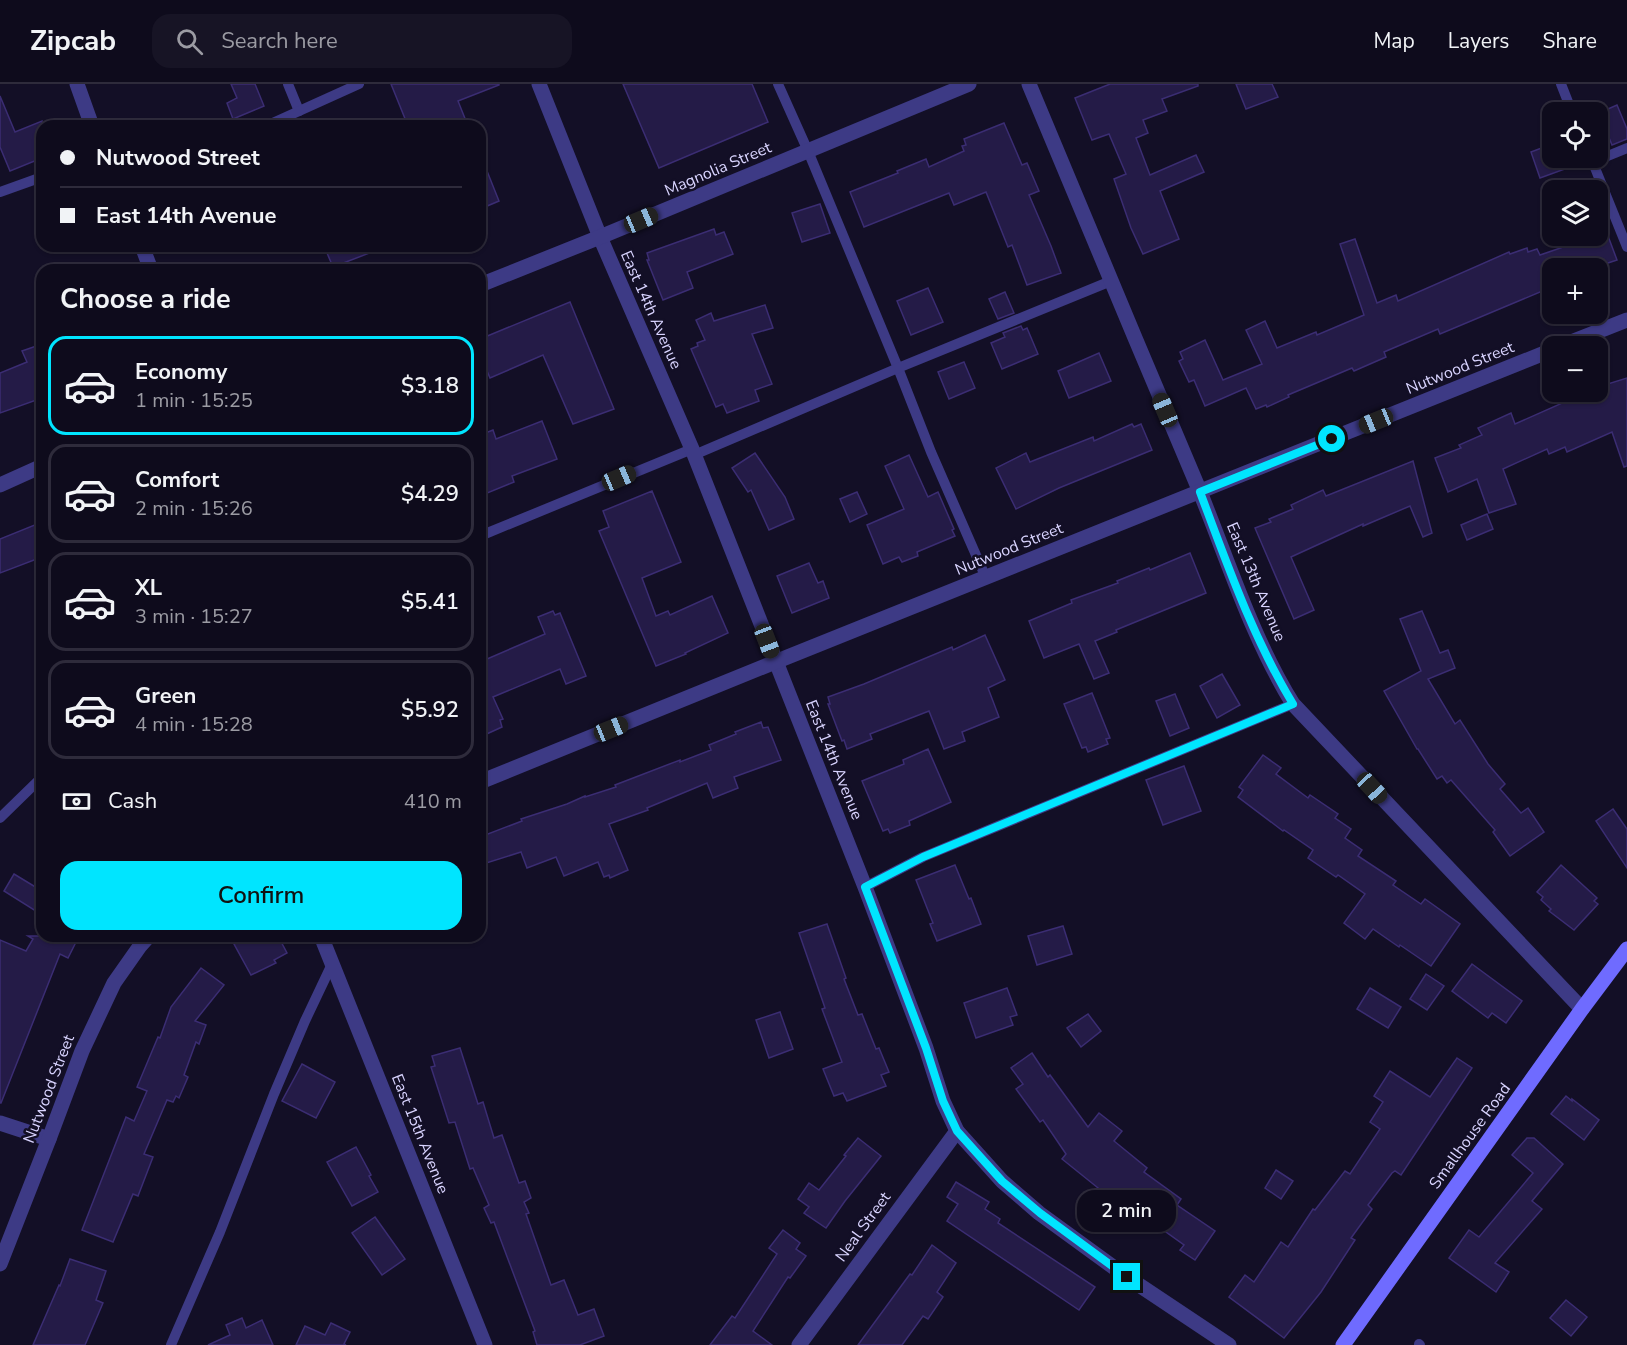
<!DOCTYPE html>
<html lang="en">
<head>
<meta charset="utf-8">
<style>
  :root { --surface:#0e0b1c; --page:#171425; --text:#f1f3f6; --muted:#9b9ba3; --line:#2e2b3b; --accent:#00e5ff }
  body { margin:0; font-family:"Nunito Sans",sans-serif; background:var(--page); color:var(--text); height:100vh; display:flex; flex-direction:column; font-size:22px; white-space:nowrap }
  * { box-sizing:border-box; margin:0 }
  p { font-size:20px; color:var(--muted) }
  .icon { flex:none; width:33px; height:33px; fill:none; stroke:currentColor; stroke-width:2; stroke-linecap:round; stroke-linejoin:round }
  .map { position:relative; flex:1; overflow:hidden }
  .panel { position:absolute; left:36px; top:180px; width:450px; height:678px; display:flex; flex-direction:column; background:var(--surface); border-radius:18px; box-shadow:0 2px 4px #0004,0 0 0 2px var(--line) }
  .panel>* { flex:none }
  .hud { position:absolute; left:36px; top:36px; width:450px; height:132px; border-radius:18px; box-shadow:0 2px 4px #0004,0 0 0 2px var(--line); display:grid; align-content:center; height:132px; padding:0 24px; background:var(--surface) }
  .fabs { position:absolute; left:1542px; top:18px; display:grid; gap:12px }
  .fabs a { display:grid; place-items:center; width:66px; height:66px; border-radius:12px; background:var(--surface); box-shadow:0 2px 4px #0004,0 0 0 2px var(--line); font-size:30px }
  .end { position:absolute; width:27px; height:27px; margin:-14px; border:8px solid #00e5ff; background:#111; box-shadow:0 0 0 3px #111 }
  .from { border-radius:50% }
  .bubble { position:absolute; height:42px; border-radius:18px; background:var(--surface); box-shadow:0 2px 4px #0004,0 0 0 2px var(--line); font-size:20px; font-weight:600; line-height:42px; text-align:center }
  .car { position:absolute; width:18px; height:36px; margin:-18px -9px; border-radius:8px; box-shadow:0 0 4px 2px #0007; background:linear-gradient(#222 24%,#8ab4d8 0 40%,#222 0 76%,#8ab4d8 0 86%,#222 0) }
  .hud b { display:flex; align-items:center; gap:21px; height:57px; font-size:22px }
  .hud b+b { border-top:2px solid var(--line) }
  .hud i { width:15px; height:15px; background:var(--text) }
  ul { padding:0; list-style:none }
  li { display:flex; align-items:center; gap:18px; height:99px; margin:0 12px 9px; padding:0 12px; border:3px solid var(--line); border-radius:18px }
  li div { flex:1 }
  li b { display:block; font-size:22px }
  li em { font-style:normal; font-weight:600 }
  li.selected { border-color:var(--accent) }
  li>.icon { width:54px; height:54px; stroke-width:1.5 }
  h2 { padding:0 24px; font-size:27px; line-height:72px }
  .pay { display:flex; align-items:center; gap:15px; height:66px; padding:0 24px; font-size:22px }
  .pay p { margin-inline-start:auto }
  .primary-button { display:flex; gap:12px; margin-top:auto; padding:12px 24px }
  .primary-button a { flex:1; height:69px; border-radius:18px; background:var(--accent); color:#111; font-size:24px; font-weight:600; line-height:69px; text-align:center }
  header { display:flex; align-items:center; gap:36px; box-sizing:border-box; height:84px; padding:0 30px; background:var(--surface); border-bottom:2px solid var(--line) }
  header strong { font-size:28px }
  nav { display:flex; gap:33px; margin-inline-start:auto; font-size:21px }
  .search { width:420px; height:54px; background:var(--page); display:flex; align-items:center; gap:15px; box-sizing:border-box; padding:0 21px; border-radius:18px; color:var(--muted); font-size:22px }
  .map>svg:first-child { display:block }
</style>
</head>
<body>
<header>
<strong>Zipcab</strong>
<div class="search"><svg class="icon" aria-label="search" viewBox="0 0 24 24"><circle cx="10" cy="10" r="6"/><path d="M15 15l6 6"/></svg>Search here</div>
<nav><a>Map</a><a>Layers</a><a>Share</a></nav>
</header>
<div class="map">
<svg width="1627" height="1261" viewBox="0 0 1627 1261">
  <rect width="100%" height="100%" fill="#130f26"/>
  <!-- building -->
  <g fill="#241b47" stroke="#3b2d73" stroke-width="1.5">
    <path d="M 231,0 L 255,0 L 264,22 L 233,35 L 227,19 L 237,14 Z"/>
    <path d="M 391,0 L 499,0 L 499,1 L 458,17 L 468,42 L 408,42 Z"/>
    <path d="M 623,0 L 752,0 L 768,38 L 659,84 Z"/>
    <path d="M 1110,0 L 1198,0 L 1198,2 L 1162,15 L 1167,27 L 1143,36 L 1148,49 L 1136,54 L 1150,91 L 1196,71 L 1204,88 L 1160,107 L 1179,155 L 1143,170 L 1131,144 L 1114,95 L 1126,90 L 1109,50 L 1092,56 L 1075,14 Z"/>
    <path d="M 1236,0 L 1272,0 L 1278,13 L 1246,25 Z"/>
    <path d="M 0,12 L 15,48 L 42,37 L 42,74 L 10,87 L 0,63 Z"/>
    <path d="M 1617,21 L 1627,45 L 1627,55 L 1612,61 L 1599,29 Z"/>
    <path d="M 1004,39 L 1022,81 L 1027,79 L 1039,107 L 1029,111 L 1051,162 L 1061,189 L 1027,201 L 1012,161 L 1008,163 L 986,108 L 954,121 L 949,109 L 864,143 L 850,108 L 898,89 L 897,87 L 926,75 L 929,83 L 964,67 L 962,62 L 966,61 L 964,55 Z"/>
    <path d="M 1552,60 L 1552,74 L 1584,74 L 1584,78 L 1540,94 L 1531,68 Z"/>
    <path d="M 481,72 L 499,117 L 480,125 L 480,73 Z"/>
    <path d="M 820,120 L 830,149 L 802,158 L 792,129 Z"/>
    <path d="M 714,145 L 716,151 L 724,148 L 733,170 L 687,188 L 693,204 L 663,216 L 647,176 L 649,176 L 647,169 Z"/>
    <path d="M 1569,152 L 1608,152 L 1617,176 L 1593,184 L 1552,184 L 1552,203 L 1440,250 L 1438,245 L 1384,268 L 1386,273 L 1354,287 L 1352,284 L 1288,311 L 1289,313 L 1267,323 L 1266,321 L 1256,325 L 1246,304 L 1205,322 L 1194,296 L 1189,298 L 1179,277 L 1183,275 L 1180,268 L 1205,256 L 1223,296 L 1262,280 L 1246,246 L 1265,237 L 1277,264 L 1316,248 L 1317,251 L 1364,231 L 1340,160 L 1355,155 L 1377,219 L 1396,211 L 1398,217 L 1509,168 L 1510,170 L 1527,164 L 1528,168 L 1537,165 L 1540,171 L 1572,160 Z"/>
    <path d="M 324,162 L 385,162 L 385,163 L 333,183 Z"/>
    <path d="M 928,204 L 943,238 L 911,251 L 897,217 Z"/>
    <path d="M 1005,208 L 1014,229 L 998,235 L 989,215 Z"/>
    <path d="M 570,218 L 614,325 L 573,340 L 543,271 L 490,294 L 480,270 L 480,255 Z"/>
    <path d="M 765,221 L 773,244 L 752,250 L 772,300 L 755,306 L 759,317 L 727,329 L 723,320 L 716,323 L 691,265 L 698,262 L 697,259 L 705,256 L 696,236 L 711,229 L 714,237 Z"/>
    <path d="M 1021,242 L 1023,246 L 1027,244 L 1038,270 L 1002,285 L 991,259 L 1005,253 L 1003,249 Z"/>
    <path d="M 42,260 L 42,314 L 0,329 L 0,289 L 27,278 L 22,267 Z"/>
    <path d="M 1099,269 L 1111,297 L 1069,314 L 1058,287 Z"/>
    <path d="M 964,278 L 975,304 L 949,315 L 938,288 Z"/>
    <path d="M 1627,294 L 1627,382 L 1624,383 L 1612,348 L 1567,368 L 1565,363 L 1549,370 L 1547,365 L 1503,385 L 1516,420 L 1489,429 L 1477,395 L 1448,408 L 1435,374 L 1461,364 L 1459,361 L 1482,351 L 1478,344 L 1511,329 L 1515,340 L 1587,308 L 1598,308 L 1598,303 Z"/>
    <path d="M 542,337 L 557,375 L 512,392 L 514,398 L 480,412 L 480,351 L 493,346 L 496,355 Z"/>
    <path d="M 1132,340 L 1134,343 L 1141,340 L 1152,366 L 1059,404 L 1016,425 L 996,384 L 1026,369 L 1030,378 L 1093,353 L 1094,357 Z"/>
    <path d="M 755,369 L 785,413 L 794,435 L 769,446 L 751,406 L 748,408 L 732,384 Z"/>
    <path d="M 909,371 L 928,413 L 938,408 L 954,445 L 952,446 L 955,452 L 917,468 L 918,472 L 902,478 L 899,473 L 883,480 L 867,441 L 904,425 L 885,382 Z"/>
    <path d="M 1413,377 L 1432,449 L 1423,453 L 1410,422 L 1363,442 L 1363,440 L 1291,473 L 1314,526 L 1294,535 L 1255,444 L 1271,438 L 1269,435 L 1293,425 L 1291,421 L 1323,406 L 1326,412 Z"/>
    <path d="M 652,407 L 681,478 L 642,494 L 656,532 L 668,527 L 670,531 L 712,512 L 728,549 L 685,569 L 686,570 L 656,582 L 599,447 L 609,443 L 603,427 Z"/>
    <path d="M 857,408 L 867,430 L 850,438 L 840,415 Z"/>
    <path d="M 1487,430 L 1493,445 L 1467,456 L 1461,441 Z"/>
    <path d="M 42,438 L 42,473 L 0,489 L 0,455 Z"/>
    <path d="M 1190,469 L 1206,509 L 1116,546 L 1117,548 L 1095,557 L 1109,589 L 1094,595 L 1079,560 L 1044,574 L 1029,537 L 1072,519 L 1071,516 L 1118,499 L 1117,497 L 1149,484 L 1150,486 Z"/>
    <path d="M 809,479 L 818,499 L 823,497 L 829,514 L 792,529 L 777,492 Z"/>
    <path d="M 553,527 L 555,531 L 560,529 L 586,592 L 566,600 L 560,585 L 493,613 L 503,635 L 500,636 L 502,643 L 480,653 L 480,578 L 545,550 L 538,533 Z"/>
    <path d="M 1422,527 L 1440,569 L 1448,566 L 1455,584 L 1428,595 L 1455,640 L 1460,636 L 1488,680 L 1505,700 L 1500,705 L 1521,729 L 1528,724 L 1544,748 L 1510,772 L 1493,748 L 1495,746 L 1451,696 L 1447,699 L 1442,692 L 1437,695 L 1418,665 L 1417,665 L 1384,607 L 1421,587 L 1400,535 Z"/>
    <path d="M 985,551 L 1005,596 L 988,604 L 999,633 L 962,648 L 965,657 L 944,665 L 929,627 L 870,650 L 872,655 L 847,665 L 844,656 L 842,657 L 828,620 L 830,620 L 828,613 L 864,600 L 952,563 L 953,566 Z"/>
    <path d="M 1222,590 L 1240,621 L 1217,634 L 1200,602 Z"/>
    <path d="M 1092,609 L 1110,654 L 1106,655 L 1108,660 L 1088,668 L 1086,663 L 1082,664 L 1064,620 Z"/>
    <path d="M 1175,610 L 1189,644 L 1170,652 L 1156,617 Z"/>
    <path d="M 761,638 L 763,644 L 768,643 L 781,676 L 734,693 L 738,704 L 713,714 L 707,699 L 647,724 L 648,726 L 609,740 L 628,786 L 610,794 L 609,791 L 604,793 L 598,778 L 564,792 L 556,773 L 527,784 L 521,768 L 480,781 L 480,753 L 522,737 L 521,735 L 567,720 L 585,712 L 585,713 L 616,703 L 615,701 L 680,676 L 680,678 L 711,666 L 709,661 L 736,650 L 735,648 Z"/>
    <path d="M 928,665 L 951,718 L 909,737 L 910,741 L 890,749 L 888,745 L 883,747 L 862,697 L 904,680 L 903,676 Z"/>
    <path d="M 1263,671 L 1281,684 L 1276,690 L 1308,714 L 1310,711 L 1338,730 L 1335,734 L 1351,745 L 1345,754 L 1362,766 L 1358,772 L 1396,797 L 1393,801 L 1421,820 L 1425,815 L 1460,840 L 1431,882 L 1400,861 L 1399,863 L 1373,845 L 1365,855 L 1344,839 L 1365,810 L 1338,791 L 1336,793 L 1308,774 L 1313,766 L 1284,746 L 1283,747 L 1238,713 L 1243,706 L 1239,703 Z"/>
    <path d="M 1184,682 L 1201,727 L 1163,741 L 1146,696 Z"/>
    <path d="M 1613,725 L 1627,745 L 1627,784 L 1596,737 Z"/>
    <path d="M 955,781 L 969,815 L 971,814 L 981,840 L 937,857 L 930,840 L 933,839 L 916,796 Z"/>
    <path d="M 1561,781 L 1597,814 L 1594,817 L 1598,820 L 1574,846 L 1549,827 L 1551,825 L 1541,816 L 1543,813 L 1537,808 Z"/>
    <path d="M 14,790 L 42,807 L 42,831 L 4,807 Z"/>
    <path d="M 827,840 L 846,894 L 844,895 L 858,931 L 862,930 L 876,965 L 879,964 L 889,988 L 881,991 L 886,1002 L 847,1017 L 843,1009 L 834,1012 L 823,985 L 842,978 L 822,925 L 825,924 L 799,849 Z"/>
    <path d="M 1063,842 L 1072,870 L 1037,881 L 1028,852 Z"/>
    <path d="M 28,852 L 67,852 L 67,853 L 76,858 L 68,874 L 60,870 L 1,1019 L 0,1019 L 0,856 L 26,867 L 33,855 Z"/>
    <path d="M 250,852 L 278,852 L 287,869 L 274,876 L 276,879 L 251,891 L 234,860 Z"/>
    <path d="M 1472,880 L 1522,917 L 1506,939 L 1492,929 L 1488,934 L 1452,907 Z"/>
    <path d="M 201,884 L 224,901 L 195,937 L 206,941 L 199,960 L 196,958 L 184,991 L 188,993 L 179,1014 L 176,1012 L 173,1018 L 167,1016 L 144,1070 L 153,1073 L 138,1112 L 133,1110 L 113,1158 L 82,1146 L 126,1033 L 134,1037 L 147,1007 L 137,1003 L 158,953 L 160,954 L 171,923 Z"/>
    <path d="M 1426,890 L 1444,902 L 1427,926 L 1410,915 Z"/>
    <path d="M 1007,904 L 1017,931 L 1010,933 L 1013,941 L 976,954 L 964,919 Z"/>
    <path d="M 1370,904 L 1401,923 L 1388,944 L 1357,925 Z"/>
    <path d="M 780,928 L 793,965 L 769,974 L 756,936 Z"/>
    <path d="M 1088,930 L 1101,947 L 1081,963 L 1067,944 Z"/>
    <path d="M 460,964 L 478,1020 L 483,1018 L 494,1054 L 502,1051 L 519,1099 L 525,1097 L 531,1114 L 524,1118 L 529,1129 L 526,1130 L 551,1201 L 564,1196 L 578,1231 L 594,1225 L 604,1252 L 580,1261 L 537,1261 L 533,1248 L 535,1247 L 494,1138 L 491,1139 L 484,1124 L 489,1121 L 473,1084 L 470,1085 L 455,1038 L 449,1039 L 431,983 L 435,982 L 432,972 Z"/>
    <path d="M 1032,969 L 1048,993 L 1050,991 L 1088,1043 L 1099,1029 L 1122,1047 L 1114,1057 L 1147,1084 L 1144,1088 L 1181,1115 L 1177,1121 L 1215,1147 L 1195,1176 L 1180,1166 L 1184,1161 L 1121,1116 L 1118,1120 L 1062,1075 L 1066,1070 L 1043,1036 L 1040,1038 L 1016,1005 L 1023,1000 L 1011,984 Z"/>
    <path d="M 1457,974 L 1472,984 L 1401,1091 L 1395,1087 L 1392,1089 L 1368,1121 L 1372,1125 L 1351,1154 L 1355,1156 L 1321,1208 L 1284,1254 L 1229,1213 L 1245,1191 L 1254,1198 L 1281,1158 L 1288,1163 L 1313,1125 L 1315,1126 L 1345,1087 L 1350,1090 L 1380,1045 L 1370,1038 L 1383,1018 L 1374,1012 L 1390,987 L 1430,1013 Z"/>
    <path d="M 302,980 L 335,998 L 316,1034 L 282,1017 Z"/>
    <path d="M 1566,1012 L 1572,1017 L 1572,1015 L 1599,1036 L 1584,1056 L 1551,1030 Z"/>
    <path d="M 858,1054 L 881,1072 L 845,1117 L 826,1144 L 804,1129 L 809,1123 L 798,1115 L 809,1099 L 819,1106 L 846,1072 L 844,1071 Z"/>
    <path d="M 1527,1054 L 1534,1054 L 1563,1080 L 1532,1117 L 1542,1125 L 1495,1179 L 1509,1188 L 1496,1208 L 1449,1174 L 1469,1146 L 1479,1153 L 1533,1089 L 1512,1071 Z"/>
    <path d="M 356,1063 L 371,1091 L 369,1092 L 378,1108 L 352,1122 L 327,1078 Z"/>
    <path d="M 1276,1086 L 1293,1097 L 1281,1115 L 1265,1104 Z"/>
    <path d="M 956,1098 L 989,1118 L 985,1125 L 1000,1135 L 998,1139 L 1095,1203 L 1079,1226 L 947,1137 L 958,1120 L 947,1113 Z"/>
    <path d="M 375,1133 L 405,1175 L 382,1191 L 352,1149 Z"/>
    <path d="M 783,1146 L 800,1159 L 796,1165 L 806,1172 L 790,1194 L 788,1193 L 753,1247 L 772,1261 L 710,1261 L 732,1232 L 735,1234 L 777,1170 L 769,1164 Z"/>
    <path d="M 932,1161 L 956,1179 L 937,1208 L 943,1213 L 928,1235 L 923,1232 L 902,1261 L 858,1261 L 910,1190 L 912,1191 Z"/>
    <path d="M 70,1175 L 106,1187 L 96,1216 L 103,1219 L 85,1261 L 33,1261 L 59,1201 L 60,1202 Z"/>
    <path d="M 1566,1216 L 1587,1233 L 1571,1252 L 1550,1234 Z"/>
    <path d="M 242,1234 L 246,1244 L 262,1236 L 273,1261 L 208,1261 L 230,1251 L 226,1241 Z"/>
    <path d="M 331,1239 L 350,1248 L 344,1260 L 346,1261 L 296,1261 L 305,1242 L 325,1251 Z"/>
  </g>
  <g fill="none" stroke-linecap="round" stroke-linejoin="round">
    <!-- lane -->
    <g stroke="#3d3a85" stroke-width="10">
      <path d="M 288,0 L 299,27"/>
      <path d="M 778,0 L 808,67 L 898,284 L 931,368 L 986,494"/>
      <path d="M 1561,0 L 1572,28"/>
      <path d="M 266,42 L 359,0"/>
      <path d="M 1591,74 L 1627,163"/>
      <path d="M 1593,78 L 1627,64"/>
      <path d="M 0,108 L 42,93"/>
      <path d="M 694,371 L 898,284 L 1111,197"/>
      <path d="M 480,452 L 692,365"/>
      <path d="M 0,734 L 42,693"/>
      <path d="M 865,803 L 923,773 L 1293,620"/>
      <path d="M 1419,1260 L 1420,1261"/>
      <path d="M 171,1261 L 220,1148 L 274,1010 L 305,937 L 332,880"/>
    </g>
    <!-- street -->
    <g stroke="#3d3a85" stroke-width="15">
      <path d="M 77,0 L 92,42"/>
      <path d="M 539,0 L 600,153 L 692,365 L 865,803 L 926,964 L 943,1017 L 957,1047 L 1002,1097 L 1039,1129 L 1127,1193 L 1229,1261"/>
      <path d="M 1029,0 C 1085,134 1141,269 1198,403 C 1228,476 1251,552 1293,620 L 1582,925"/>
      <path d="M 142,162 L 151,186"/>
      <path d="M 480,201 L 600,153 L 969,0"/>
      <path d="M 1561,262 L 1627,236"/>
      <path d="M 0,401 L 42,382"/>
      <path d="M 480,698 L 775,578 L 1552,266"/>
      <path d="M 321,852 L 485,1261"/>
      <path d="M 0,1039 L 49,1055"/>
      <path d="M 0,1180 L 49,1055 L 82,967 L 114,899 L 140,862 L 149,852"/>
      <path d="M 799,1261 L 957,1047"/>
    </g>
    <!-- secondary -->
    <path stroke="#6f6bff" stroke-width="15" d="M 1343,1261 L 1582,925 L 1627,865"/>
  </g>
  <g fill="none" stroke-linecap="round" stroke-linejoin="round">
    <!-- route -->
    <path stroke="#00e5ff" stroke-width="8" d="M 1127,1193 L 1040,1129 L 1002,1097 L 957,1047 L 943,1017 L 926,964 L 865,803 L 923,773 L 1293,620 C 1253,554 1227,480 1200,408 L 1332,355"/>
  </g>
  <g text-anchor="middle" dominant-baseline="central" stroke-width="5" stroke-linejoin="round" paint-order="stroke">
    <!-- street labels -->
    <g font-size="16" fill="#d9d4ff" stroke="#130f26">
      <text transform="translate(718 85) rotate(-23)">Magnolia Street</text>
      <text transform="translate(651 226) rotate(66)">East 14th Avenue</text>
      <text transform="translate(1460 284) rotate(-22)">Nutwood Street</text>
      <text transform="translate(1009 465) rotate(-22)">Nutwood Street</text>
      <text transform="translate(1256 498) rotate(67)">East 13th Avenue</text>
      <text transform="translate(834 676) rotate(68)">East 14th Avenue</text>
      <text transform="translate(49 1005) rotate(-69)">Nutwood Street</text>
      <text transform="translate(420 1050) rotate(68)">East 15th Avenue</text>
      <text transform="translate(1470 1052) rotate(-54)">Smallhouse Road</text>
      <text transform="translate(863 1143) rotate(-54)">Neal Street</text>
    </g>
  </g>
</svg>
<div class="fabs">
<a><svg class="icon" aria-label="locate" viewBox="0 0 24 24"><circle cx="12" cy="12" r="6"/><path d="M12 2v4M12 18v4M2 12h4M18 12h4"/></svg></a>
<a><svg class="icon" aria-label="layers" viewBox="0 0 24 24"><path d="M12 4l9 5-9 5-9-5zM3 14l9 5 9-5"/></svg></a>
<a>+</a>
<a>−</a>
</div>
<i class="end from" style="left:1332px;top:355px"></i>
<i class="end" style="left:1127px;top:1193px"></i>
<div class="bubble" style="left:1077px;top:1106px;width:99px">2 min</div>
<i class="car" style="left:641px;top:136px;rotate:67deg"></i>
<i class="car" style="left:1165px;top:326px;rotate:337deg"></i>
<i class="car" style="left:1376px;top:337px;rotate:248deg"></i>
<i class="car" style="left:619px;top:394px;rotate:67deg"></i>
<i class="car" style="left:767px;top:557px;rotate:159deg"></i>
<i class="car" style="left:611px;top:645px;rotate:68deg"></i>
<i class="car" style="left:1372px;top:704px;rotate:137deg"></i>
<div class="hud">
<b><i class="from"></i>Nutwood Street</b>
<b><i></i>East 14th Avenue</b>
</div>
<section class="panel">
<h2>Choose a ride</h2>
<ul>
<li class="selected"><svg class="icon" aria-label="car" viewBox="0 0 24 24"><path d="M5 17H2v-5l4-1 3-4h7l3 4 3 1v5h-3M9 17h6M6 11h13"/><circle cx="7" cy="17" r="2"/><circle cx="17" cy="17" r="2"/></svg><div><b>Economy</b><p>1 min · 15:25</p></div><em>$3.18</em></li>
<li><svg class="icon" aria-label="car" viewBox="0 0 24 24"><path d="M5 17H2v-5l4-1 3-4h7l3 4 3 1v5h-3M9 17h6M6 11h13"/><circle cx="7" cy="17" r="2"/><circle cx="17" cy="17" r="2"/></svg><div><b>Comfort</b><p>2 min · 15:26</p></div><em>$4.29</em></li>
<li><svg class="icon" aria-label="car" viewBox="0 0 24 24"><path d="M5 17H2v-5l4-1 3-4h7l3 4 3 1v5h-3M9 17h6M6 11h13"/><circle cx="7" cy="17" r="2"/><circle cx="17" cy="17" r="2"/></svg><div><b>XL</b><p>3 min · 15:27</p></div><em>$5.41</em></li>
<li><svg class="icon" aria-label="car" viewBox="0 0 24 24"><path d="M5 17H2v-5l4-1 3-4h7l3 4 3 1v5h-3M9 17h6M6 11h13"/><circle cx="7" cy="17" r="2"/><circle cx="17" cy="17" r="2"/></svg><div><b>Green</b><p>4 min · 15:28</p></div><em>$5.92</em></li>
</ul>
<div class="pay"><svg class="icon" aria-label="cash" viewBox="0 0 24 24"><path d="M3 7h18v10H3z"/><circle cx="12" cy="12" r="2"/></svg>Cash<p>410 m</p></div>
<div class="primary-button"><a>Confirm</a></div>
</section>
</div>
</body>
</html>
